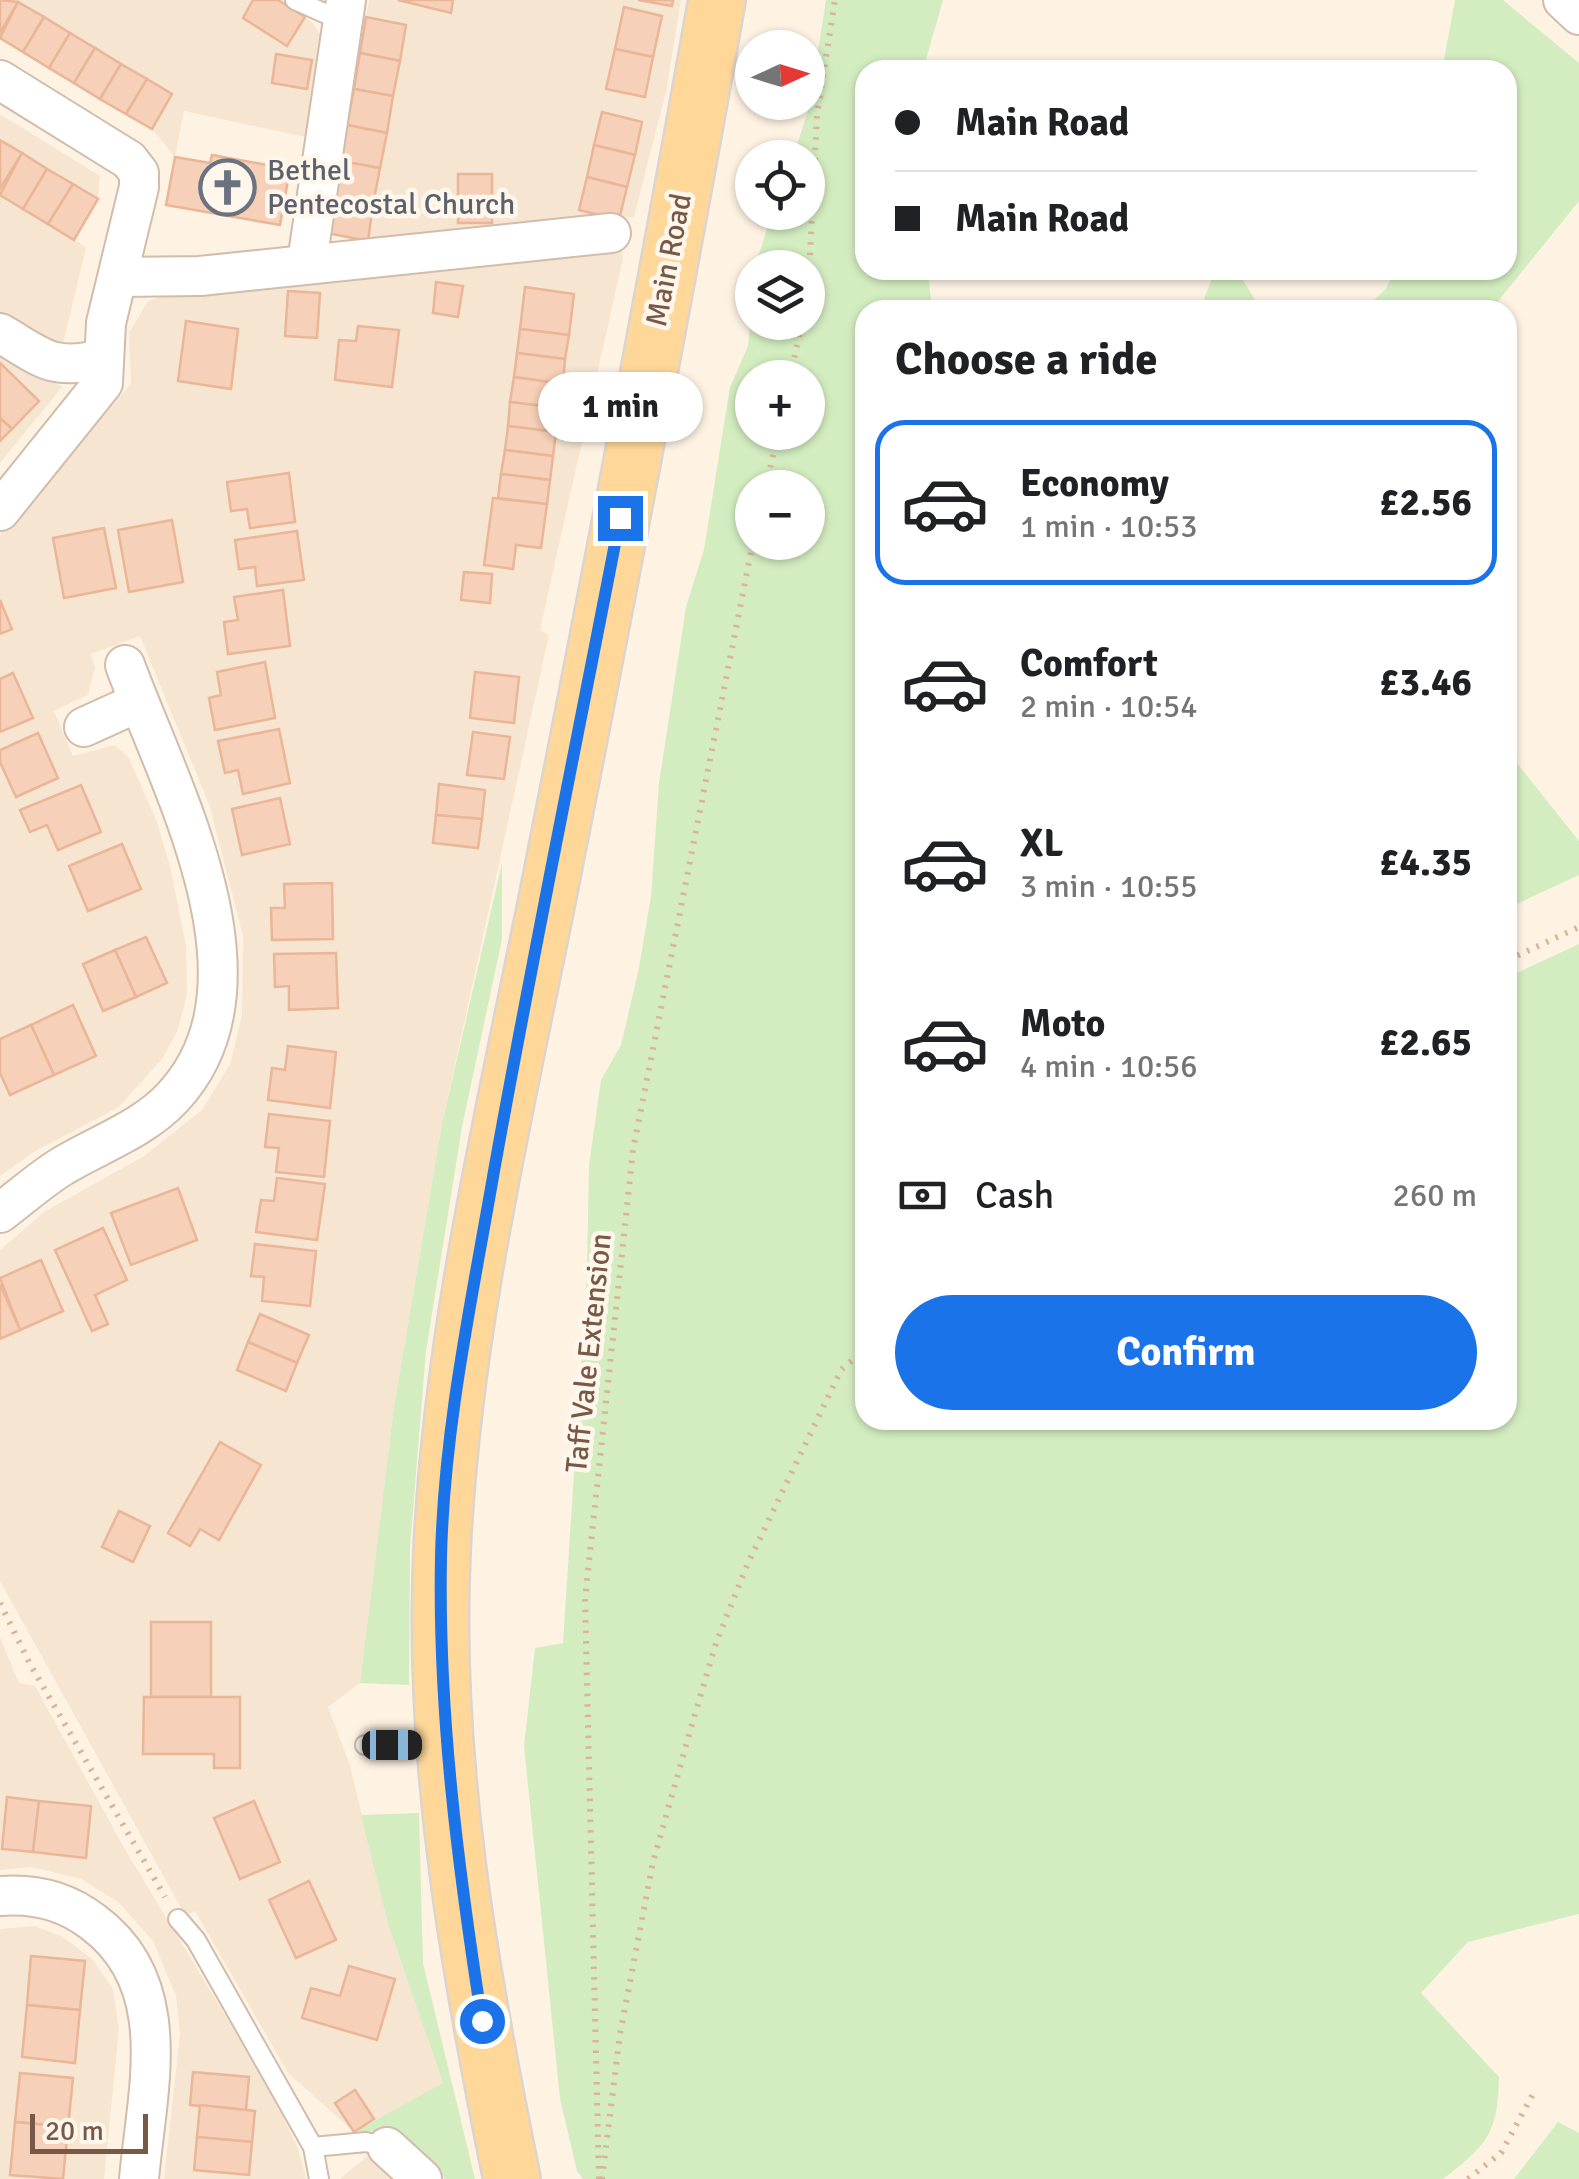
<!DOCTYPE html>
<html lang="en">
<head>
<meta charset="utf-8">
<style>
  :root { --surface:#fff; --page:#f2f2f2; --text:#202124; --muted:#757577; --line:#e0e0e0; --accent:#1a73e8 }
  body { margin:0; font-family:Signika,sans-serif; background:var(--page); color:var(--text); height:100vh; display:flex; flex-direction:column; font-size:38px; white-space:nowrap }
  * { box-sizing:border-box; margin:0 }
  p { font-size:32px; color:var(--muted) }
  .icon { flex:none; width:55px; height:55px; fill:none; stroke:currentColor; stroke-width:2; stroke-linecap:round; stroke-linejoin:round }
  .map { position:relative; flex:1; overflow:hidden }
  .panel { position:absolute; left:855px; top:300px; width:662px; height:1130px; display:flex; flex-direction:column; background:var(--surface); border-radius:30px; box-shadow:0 2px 8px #0004 }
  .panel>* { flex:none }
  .hud { position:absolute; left:855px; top:60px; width:662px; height:220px; border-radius:30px; box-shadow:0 2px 8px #0004; display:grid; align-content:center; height:220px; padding:0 40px; background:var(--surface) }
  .needle { width:65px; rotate:86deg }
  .fabs { position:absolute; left:735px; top:30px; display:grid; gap:20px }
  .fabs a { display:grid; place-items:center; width:90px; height:90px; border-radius:50%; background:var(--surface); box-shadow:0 2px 8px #0004; font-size:50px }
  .scale { position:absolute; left:30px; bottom:25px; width:118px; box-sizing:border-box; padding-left:10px; border:5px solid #785847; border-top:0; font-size:28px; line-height:35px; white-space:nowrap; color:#785847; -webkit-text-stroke:8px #fff7eb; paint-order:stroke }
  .end { position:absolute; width:45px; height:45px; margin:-22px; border:12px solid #1a73e8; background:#fff; box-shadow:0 0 0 5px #fff }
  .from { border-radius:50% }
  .bubble { position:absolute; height:70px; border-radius:35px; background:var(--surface); box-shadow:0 2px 8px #0004; font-size:32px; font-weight:700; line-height:70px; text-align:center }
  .car { position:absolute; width:30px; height:60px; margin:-30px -15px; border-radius:12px; box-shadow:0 0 8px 2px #0007; background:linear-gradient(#222 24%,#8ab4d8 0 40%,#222 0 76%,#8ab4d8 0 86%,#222 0) }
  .hud b { display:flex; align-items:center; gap:35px; height:95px; font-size:38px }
  .hud b+b { border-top:2px solid var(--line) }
  .hud i { width:25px; height:25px; background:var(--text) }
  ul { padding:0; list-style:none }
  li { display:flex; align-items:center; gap:30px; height:165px; margin:0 20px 15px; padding:0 20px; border:5px solid transparent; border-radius:30px }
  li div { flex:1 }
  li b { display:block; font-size:38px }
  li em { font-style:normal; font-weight:700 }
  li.selected { border-color:var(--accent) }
  li>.icon { width:90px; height:90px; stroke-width:1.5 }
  h2 { padding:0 40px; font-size:45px; line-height:120px }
  .pay { display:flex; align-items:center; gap:25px; height:110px; padding:0 40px; font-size:38px }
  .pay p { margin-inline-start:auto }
  .primary-button { display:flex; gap:20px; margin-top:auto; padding:20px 40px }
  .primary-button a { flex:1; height:115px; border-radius:60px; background:var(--accent); color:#fff; font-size:40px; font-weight:700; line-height:115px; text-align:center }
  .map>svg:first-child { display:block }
</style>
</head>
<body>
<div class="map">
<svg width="1579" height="2179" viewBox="0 0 1579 2179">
  <rect width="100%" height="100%" fill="#fef3e3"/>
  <!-- residential -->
  <g fill="#f6e5d1">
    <path d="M 0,0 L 278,0 L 313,23 L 322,37 L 310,138 L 184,111 L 175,157 L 152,129 L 0,38 Z"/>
    <path d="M 369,0 L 681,0 L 666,92 L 634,217 L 368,241 L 327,233 Z"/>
    <path d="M 0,114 L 100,176 L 98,199 L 74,239 L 86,248 L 62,348 L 0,316 Z"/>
    <path d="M 614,246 L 622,250 L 623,258 L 540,630 L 549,635 L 442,1124 L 394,1407 L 360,1683 L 328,1707 L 350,1765 L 388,1924 L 443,2083 L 354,2132 L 288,2073 L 195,1911 L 185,1915 L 0,1581 L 0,1250 L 44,1212 L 144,1156 L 202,1110 L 230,1064 L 242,1015 L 243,936 L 210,807 L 140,636 L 91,654 L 95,668 L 88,695 L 54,711 L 73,756 L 115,745 L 129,758 L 157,822 L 171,870 L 186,945 L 187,994 L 178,1030 L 162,1059 L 119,1107 L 34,1152 L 0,1176 L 0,535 L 131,384 L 129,333 L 148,301 L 178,291 Z"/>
    <path d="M 0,349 L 62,387 L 0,463 Z"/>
    <path d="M 0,1637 L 19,1683 L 35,1686 L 126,1851 L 272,2093 L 298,2148 L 306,2179 L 164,2179 L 180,2034 L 176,1996 L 153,1941 L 118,1902 L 81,1879 L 31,1867 L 0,1870 Z"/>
    <path d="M 34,1926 L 62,1936 L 93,1960 L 113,1989 L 119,2029 L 104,2179 L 0,2179 L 0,1929 Z"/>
    <path d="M 367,2156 L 391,2179 L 340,2179 Z"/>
  </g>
  <!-- green -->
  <g fill="#d3edc0" fill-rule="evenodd">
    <path d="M 826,0 L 943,0 L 923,70 L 865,70 L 865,270 L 928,270 L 932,310 L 865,310 L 865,1420 L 1508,1420 L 1508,977 L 1579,944 L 1579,1914 L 1468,1942 L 1421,1993 L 1499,2077 C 1498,2134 1487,2145 1443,2179 L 583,2179 L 577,2171 L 560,2099 L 524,1746 L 535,1648 L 563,1643 L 587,1272 L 589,1165 L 601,1080 L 621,1045 L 639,968 L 651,896 L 659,783 L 686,607 L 704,549 L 730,387 L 748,346 L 752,297 L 752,322 L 808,322 L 808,268 L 755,267 L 772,213 L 808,212 L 808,158 L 793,157 L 809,108 ZM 752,378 L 808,378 L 808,432 L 752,432 ZM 752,488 L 808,488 L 808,542 L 752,542 Z"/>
    <path d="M 1455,0 L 1503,0 L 1579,63 L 1579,201 L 1491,310 L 1363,310 L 1385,290 L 1396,270 L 1508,270 L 1508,70 L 1442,70 Z"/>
    <path d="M 1215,270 L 1237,270 L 1261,310 L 1200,310 Z"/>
    <path d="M 1508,752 L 1579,841 L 1579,875 L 1508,908 Z"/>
    <path d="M 502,863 L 502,939 L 462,1127 L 426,1351 L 410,1547 L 409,1685 L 360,1683 L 394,1407 L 442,1124 Z"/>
    <path d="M 419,1813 L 423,1963 L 475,2179 L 445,2179 C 413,2143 405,2128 354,2132 L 443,2083 L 388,1924 L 361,1815 Z"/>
    <path d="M 1558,2122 L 1579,2133 L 1579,2179 L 1514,2179 Z"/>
  </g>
  <!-- building -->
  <g fill="#f6d0b8" stroke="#eab697" stroke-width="2.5">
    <path d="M 0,0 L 18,2 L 0,33 Z"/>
    <path d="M 253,0 L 278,0 L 305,17 L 287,46 L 243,18 Z"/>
    <path d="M 398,0 L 453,0 L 451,13 Z"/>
    <path d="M 638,0 L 673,0 L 672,6 Z"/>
    <path d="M 18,2 L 44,17 L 23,52 L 0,38 Z"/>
    <path d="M 624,7 L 662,16 L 653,57 L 615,49 Z"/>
    <path d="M 44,17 L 70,33 L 49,68 L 23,52 Z"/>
    <path d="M 366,17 L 406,25 L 400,61 L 360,53 Z"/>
    <path d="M 70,33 L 95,48 L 74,83 L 49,68 Z"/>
    <path d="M 95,48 L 121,64 L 100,99 L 74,83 Z"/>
    <path d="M 615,49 L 653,57 L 645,97 L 606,89 Z"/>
    <path d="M 360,53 L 400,61 L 393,96 L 354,89 Z"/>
    <path d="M 276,54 L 312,60 L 307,89 L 272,83 Z"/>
    <path d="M 121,64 L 147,79 L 126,114 L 100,99 Z"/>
    <path d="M 147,79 L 172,94 L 152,129 L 126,114 Z"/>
    <path d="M 354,89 L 393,96 L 387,133 L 347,125 Z"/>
    <path d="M 602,112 L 642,122 L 635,155 L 594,145 Z"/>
    <path d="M 347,125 L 387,133 L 380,168 L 340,161 Z"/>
    <path d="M 0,140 L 22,153 L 0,189 Z"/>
    <path d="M 594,145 L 635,155 L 627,187 L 587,177 Z"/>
    <path d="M 22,153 L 47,169 L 23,209 L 0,195 Z"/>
    <path d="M 212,155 L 290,169 L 280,225 L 166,205 L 175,157 L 210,163 Z"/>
    <path d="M 340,161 L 380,168 L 373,204 L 334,197 Z"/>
    <path d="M 47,169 L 73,184 L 48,224 L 23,209 Z"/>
    <rect x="458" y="174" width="34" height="49"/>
    <path d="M 587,177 L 627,187 L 619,220 L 579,210 Z"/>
    <path d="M 73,184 L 98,199 L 74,240 L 48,224 Z"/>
    <path d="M 334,197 L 373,204 L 368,241 L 327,233 Z"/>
    <path d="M 436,282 L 463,286 L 458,317 L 433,313 Z"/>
    <path d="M 525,287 L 574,294 L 569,335 L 520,329 Z"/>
    <path d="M 288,291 L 320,293 L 317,338 L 285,336 Z"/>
    <path d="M 186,321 L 238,329 L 231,389 L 178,381 Z"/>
    <path d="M 358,326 L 399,330 L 392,387 L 335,380 L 339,340 L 356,341 Z"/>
    <path d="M 520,329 L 569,335 L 565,359 L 517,353 Z"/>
    <path d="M 517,353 L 565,359 L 563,384 L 514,377 Z"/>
    <path d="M 0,363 L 39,401 L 12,429 L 0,418 Z"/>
    <path d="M 514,377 L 563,384 L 559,408 L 510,402 Z"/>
    <path d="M 510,402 L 559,408 L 556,432 L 508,426 Z"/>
    <path d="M 0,418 L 12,429 L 0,441 Z"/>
    <path d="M 508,426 L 556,432 L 553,456 L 505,450 Z"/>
    <path d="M 505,450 L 553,456 L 550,480 L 501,474 Z"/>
    <path d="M 289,473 L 295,522 L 250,528 L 247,509 L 231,511 L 227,482 Z"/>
    <path d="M 501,474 L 550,480 L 547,504 L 498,498 Z"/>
    <path d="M 493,498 L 547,504 L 541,548 L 516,545 L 513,569 L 484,565 Z"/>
    <path d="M 172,520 L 183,582 L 129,592 L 118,530 Z"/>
    <path d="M 104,528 L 116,588 L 64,598 L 53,538 Z"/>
    <path d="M 297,531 L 304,580 L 257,586 L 255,567 L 239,569 L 235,540 Z"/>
    <path d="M 464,572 L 492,574 L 490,603 L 461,600 Z"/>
    <path d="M 283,590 L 290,646 L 228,654 L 224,622 L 238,620 L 234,597 Z"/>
    <path d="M 0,600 L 12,629 L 0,634 Z"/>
    <path d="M 265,662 L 275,718 L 215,730 L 209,698 L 221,695 L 217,672 Z"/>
    <path d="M 475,672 L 519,677 L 514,723 L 470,718 Z"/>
    <path d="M 13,673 L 33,718 L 0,732 L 0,679 Z"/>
    <path d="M 279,729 L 290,783 L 243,794 L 238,770 L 225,773 L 218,741 Z"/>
    <path d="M 473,732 L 510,737 L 504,779 L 467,775 Z"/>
    <path d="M 38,733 L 58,778 L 16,797 L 0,762 L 0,750 Z"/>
    <path d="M 439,784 L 485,790 L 482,819 L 436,815 Z"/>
    <path d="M 81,785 L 101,832 L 58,850 L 47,825 L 30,832 L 20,810 Z"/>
    <path d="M 280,798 L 290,844 L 242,855 L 232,809 Z"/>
    <path d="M 436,815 L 482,819 L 478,848 L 433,843 Z"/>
    <path d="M 122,844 L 141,889 L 88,911 L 69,866 Z"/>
    <path d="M 332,883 L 333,939 L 272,940 L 271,908 L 285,908 L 284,884 Z"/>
    <path d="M 146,937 L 167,983 L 136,997 L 115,950 Z"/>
    <path d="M 115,950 L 136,997 L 103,1011 L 83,964 Z"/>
    <path d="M 336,953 L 338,1008 L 289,1010 L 289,986 L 275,987 L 274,954 Z"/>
    <path d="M 73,1005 L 96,1056 L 54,1075 L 31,1025 Z"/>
    <path d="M 31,1025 L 54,1075 L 10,1095 L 0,1073 L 0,1039 Z"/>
    <path d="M 288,1046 L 336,1052 L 330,1108 L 268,1100 L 272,1068 L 285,1070 Z"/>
    <path d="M 269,1114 L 330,1121 L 324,1177 L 276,1172 L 279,1148 L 265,1147 Z"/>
    <path d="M 277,1178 L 325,1184 L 317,1240 L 256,1232 L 261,1200 L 274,1201 Z"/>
    <path d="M 178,1188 L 197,1240 L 131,1265 L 111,1213 Z"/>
    <path d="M 103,1228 L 127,1280 L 95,1295 L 108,1324 L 92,1331 L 55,1250 Z"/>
    <path d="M 255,1244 L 316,1251 L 310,1306 L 262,1301 L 264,1277 L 251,1276 Z"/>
    <path d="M 41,1260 L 63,1311 L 20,1330 L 0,1278 Z"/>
    <path d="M 0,1284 L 20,1330 L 0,1339 Z"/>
    <path d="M 260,1314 L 309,1335 L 297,1363 L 248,1342 Z"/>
    <path d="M 248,1342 L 297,1363 L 286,1391 L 237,1370 Z"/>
    <path d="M 220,1442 L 261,1465 L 219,1540 L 200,1529 L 190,1546 L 168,1533 Z"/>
    <path d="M 119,1511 L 150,1526 L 133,1562 L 102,1547 Z"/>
    <rect x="151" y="1622" width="60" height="75"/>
    <path d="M 144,1697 L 240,1697 L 240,1768 L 214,1768 L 214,1754 L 143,1754 Z"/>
    <path d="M 7,1797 L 39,1801 L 33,1852 L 2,1849 Z"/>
    <path d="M 39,1801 L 91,1806 L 86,1858 L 33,1852 Z"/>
    <path d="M 254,1801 L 280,1862 L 240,1879 L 214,1818 Z"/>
    <path d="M 309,1881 L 336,1940 L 296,1958 L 269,1900 Z"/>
    <path d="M 31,1956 L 85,1961 L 80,2010 L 27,2005 Z"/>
    <path d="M 349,1966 L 395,1979 L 377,2040 L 302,2018 L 311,1988 L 340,1996 Z"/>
    <path d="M 27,2005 L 80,2010 L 75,2063 L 22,2057 Z"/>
    <path d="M 193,2072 L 249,2077 L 246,2110 L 190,2105 Z"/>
    <path d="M 20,2073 L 73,2078 L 68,2127 L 15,2122 Z"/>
    <path d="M 355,2090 L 374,2119 L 354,2132 L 335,2103 Z"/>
    <path d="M 200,2105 L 255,2111 L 252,2142 L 197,2137 Z"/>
    <path d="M 15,2122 L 68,2127 L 63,2179 L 10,2175 Z"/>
    <path d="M 197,2137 L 252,2142 L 249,2175 L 194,2170 Z"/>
  </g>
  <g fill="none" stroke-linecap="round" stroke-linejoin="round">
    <defs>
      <g id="lane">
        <path d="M 295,0 L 342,21"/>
        <path d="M 365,1745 L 441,1745"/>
        <path d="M 178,1919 L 196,1940 L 313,2147 L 319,2179"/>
        <path d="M 313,2147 L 366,2142 L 387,2147"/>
      </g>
      <g id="street">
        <path d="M 1563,0 L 1579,15"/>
        <path d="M 0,80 L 129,160 L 139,173 L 139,187 L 106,323 L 103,383 L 0,511"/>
        <path d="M 307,262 L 346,0"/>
        <path d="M 119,277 L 200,276 L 611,233"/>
        <path d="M 0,333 C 43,358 51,371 102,359"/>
        <path d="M 84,727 L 139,702"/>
        <path d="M 0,1213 C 20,1198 40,1180 61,1167 C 97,1145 142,1130 172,1098 C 280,984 169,786 125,665"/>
        <path d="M 0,1896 C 35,1893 66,1901 93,1922 C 177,1984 147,2089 139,2179"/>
        <path d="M 387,2147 L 422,2179"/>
      </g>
      <path id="primary" d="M 512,2179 C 470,1974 432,1761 442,1552 C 452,1331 505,1111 548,895 C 607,597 664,299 717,0"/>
    </defs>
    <!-- lane casing -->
    <use href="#lane" stroke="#d2bcab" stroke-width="22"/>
    <!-- street casing -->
    <use href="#street" stroke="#d2bcab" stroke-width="42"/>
    <!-- primary casing -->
    <use href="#primary" stroke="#dcd4cf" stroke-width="60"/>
    <!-- path -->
    <g stroke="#dbb39b" stroke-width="6" stroke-dasharray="2.5 8" stroke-linecap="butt">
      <path d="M 808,297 L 817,115 L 835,0"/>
      <path d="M 790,378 L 802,322"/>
      <path d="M 766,488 L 778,432"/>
      <path d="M 1508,960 L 1579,927"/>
      <path d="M 0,1603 L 30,1664 L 165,1897"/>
      <path d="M 599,2179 L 585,1599 L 633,1150 L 753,542"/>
      <path d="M 602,2179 L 620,2034 L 653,1862 L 693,1721 L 716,1643 L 748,1563 L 841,1370 L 865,1349"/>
      <path d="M 1468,2179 L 1501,2153 L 1533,2094"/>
    </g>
    <!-- lane -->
    <use href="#lane" stroke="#fff" stroke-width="18"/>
    <!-- street -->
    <use href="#street" stroke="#fff" stroke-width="38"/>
    <!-- primary -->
    <use href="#primary" stroke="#ffd899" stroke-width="55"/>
  </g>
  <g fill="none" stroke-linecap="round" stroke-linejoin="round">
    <!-- route -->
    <path stroke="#1a73e8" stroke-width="12" d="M 482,2021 C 458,1867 438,1713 441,1557 C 444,1427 472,1299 494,1171 C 533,953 578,736 620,518"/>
  </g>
  <!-- icons -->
  <defs>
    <symbol id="church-ring" viewBox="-11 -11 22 22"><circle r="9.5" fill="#fff7eb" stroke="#6b7280" stroke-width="1.5"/><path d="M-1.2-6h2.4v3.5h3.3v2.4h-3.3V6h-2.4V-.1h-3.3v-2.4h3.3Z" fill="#6b7280"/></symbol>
  </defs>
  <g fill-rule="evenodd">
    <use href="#church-ring" x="196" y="156" width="63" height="63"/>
  </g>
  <g text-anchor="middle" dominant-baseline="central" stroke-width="9" stroke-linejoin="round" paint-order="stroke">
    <!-- worship labels -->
    <g font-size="30" fill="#5b616d" stroke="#fff7eb" text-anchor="start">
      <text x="267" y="170">Bethel<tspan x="267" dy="34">Pentecostal Church</tspan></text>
    </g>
    <!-- street labels -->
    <g font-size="30" fill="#785847" stroke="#fff7eb">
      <text transform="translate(669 260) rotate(-79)">Main Road</text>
      <text transform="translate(589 1353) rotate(-84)">Taff Vale Extension</text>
    </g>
  </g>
</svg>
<div class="fabs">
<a><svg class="needle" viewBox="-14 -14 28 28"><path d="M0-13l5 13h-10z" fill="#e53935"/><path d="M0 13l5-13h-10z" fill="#757577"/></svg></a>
<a><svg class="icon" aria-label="locate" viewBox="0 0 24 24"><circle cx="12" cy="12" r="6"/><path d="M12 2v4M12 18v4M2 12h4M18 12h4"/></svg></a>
<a><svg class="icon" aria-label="layers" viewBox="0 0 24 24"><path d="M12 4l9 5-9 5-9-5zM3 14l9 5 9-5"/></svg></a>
<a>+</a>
<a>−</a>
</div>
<div class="scale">20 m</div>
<i class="end from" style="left:482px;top:2021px"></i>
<i class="end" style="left:620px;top:518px"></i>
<div class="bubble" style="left:538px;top:372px;width:165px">1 min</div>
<i class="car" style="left:392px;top:1745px;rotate:90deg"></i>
<div class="hud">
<b><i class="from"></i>Main Road</b>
<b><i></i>Main Road</b>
</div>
<section class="panel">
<h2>Choose a ride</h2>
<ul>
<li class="selected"><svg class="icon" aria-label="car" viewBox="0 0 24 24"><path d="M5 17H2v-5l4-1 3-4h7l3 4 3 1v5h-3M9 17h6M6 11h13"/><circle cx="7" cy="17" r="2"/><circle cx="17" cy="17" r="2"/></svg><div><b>Economy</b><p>1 min · 10:53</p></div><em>£2.56</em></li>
<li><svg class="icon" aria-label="car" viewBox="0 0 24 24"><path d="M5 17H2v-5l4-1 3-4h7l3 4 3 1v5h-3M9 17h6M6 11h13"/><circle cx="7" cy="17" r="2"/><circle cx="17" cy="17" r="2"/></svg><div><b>Comfort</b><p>2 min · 10:54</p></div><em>£3.46</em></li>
<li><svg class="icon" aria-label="car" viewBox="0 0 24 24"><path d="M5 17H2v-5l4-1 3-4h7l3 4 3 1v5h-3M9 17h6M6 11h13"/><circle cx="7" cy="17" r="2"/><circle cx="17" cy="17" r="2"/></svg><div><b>XL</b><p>3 min · 10:55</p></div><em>£4.35</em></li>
<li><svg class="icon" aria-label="car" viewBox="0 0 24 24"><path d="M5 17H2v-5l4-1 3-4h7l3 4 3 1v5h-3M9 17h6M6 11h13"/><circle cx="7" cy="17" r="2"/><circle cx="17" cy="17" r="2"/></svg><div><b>Moto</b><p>4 min · 10:56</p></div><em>£2.65</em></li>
</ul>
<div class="pay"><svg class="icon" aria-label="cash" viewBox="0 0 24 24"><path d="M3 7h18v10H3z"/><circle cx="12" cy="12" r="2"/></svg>Cash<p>260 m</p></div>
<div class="primary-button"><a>Confirm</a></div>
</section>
</div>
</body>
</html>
